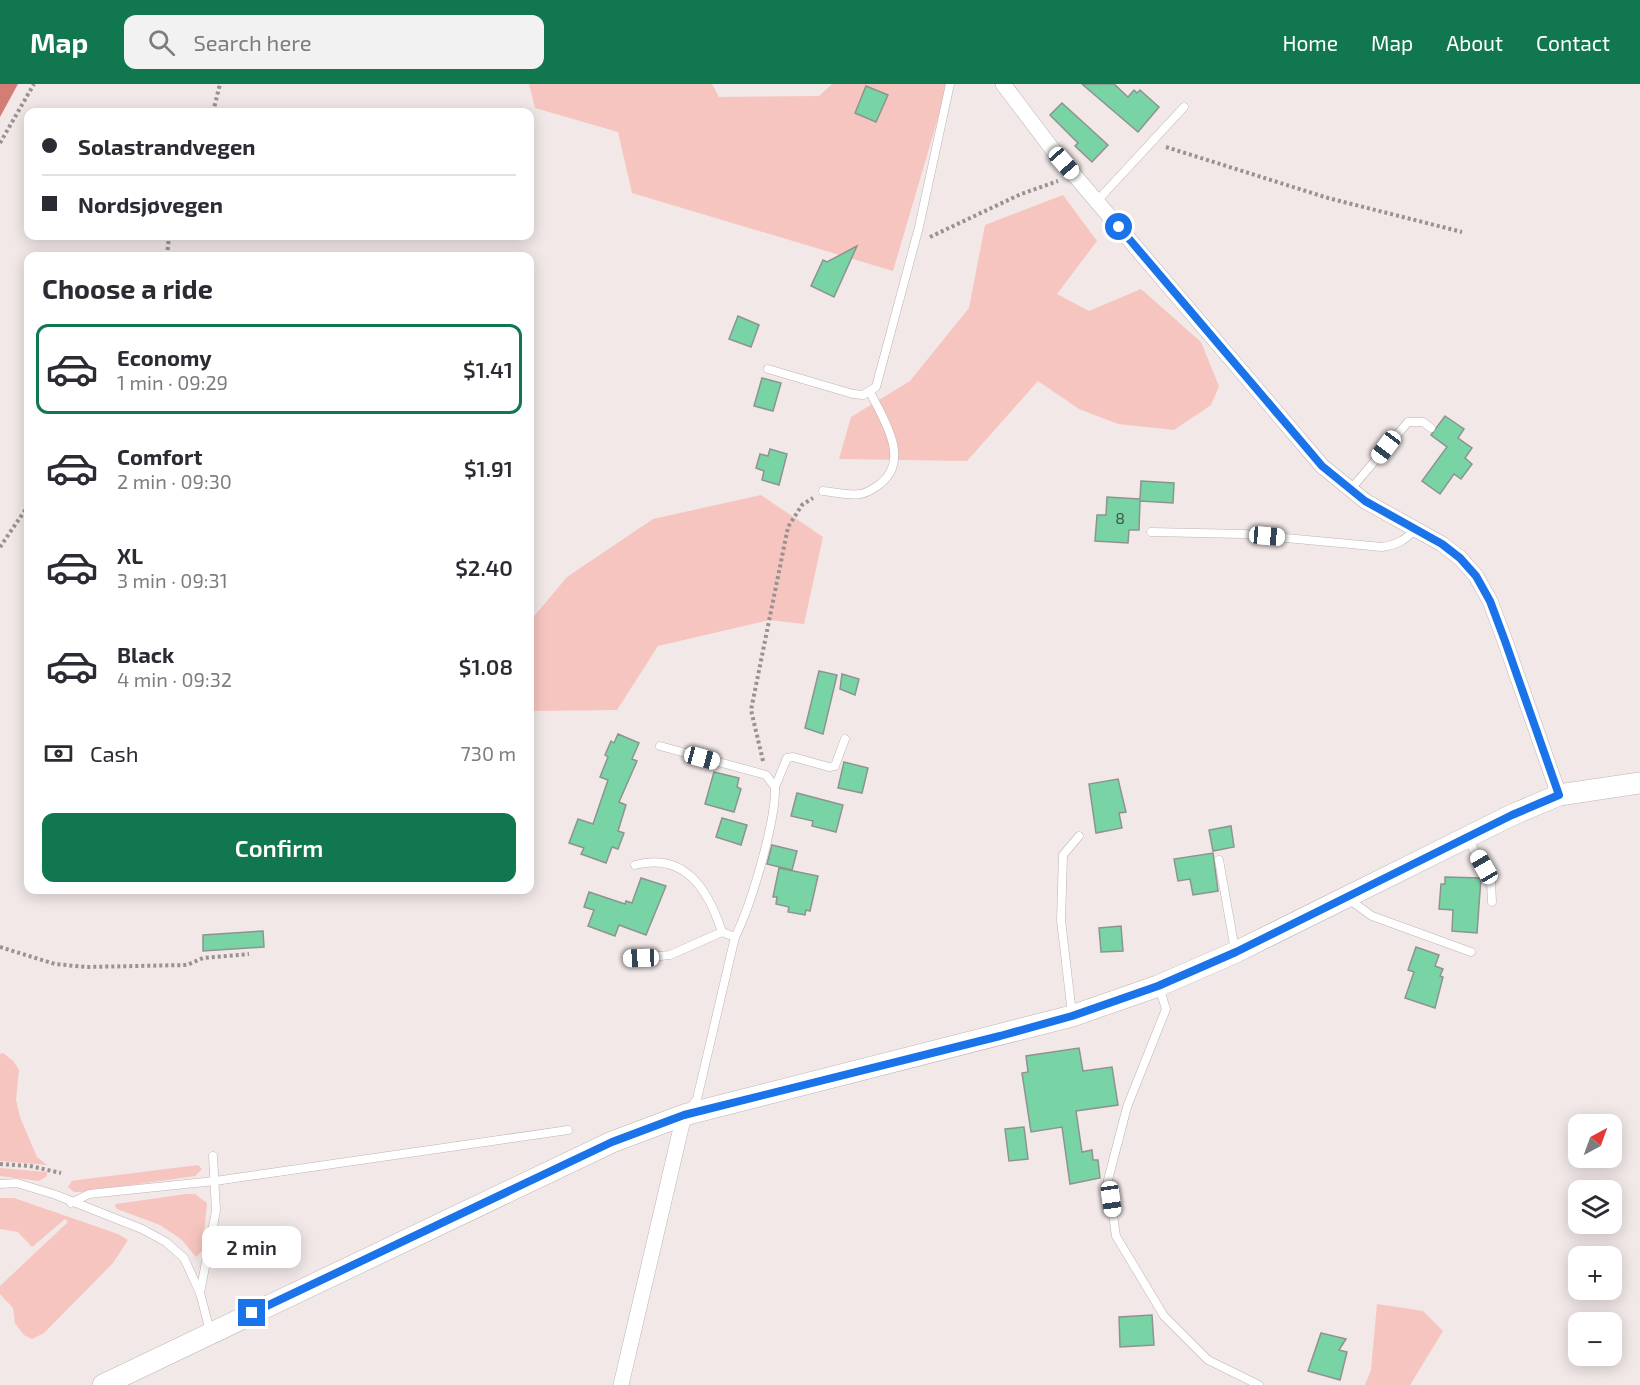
<!DOCTYPE html>
<html lang="en">
<head>
<meta charset="utf-8">
<style>
  :root { --surface:#fff; --page:#f2f2f3; --text:#2b2b33; --muted:#7c7c81; --line:#e1e1e2; --accent:#11774f }
  body { margin:0; font-family:"Exo 2",sans-serif; background:var(--page); color:var(--text); height:100vh; display:flex; flex-direction:column; font-size:22px; white-space:nowrap }
  * { box-sizing:border-box; margin:0 }
  p { font-size:20px; color:var(--muted) }
  .icon { flex:none; width:33px; height:33px; fill:none; stroke:currentColor; stroke-width:2; stroke-linecap:round; stroke-linejoin:round }
  .map { position:relative; flex:1; overflow:hidden }
  .sheet { position:absolute; left:24px; top:168px; width:510px; height:642px; display:flex; flex-direction:column; background:var(--surface); border-radius:12px; box-shadow:0 3px 15px #0003 }
  .sheet>* { flex:none }
  .banner { position:absolute; left:24px; top:24px; width:510px; height:132px; border-radius:12px; box-shadow:0 3px 15px #0003; display:grid; align-content:center; height:132px; padding:0 18px; background:var(--surface) }
  .needle { width:39px; rotate:41deg }
  .fabs { position:absolute; left:1568px; top:1030px; display:grid; gap:12px }
  .fabs a { display:grid; place-items:center; width:54px; height:54px; border-radius:12px; background:var(--surface); box-shadow:0 3px 15px #0003; font-size:30px }
  .end { position:absolute; width:27px; height:27px; margin:-14px; border:8px solid #1a73e8; background:#fff; box-shadow:0 0 0 3px #fff }
  .from { border-radius:50% }
  .bubble { position:absolute; height:42px; border-radius:12px; background:var(--surface); box-shadow:0 3px 15px #0003; font-size:20px; font-weight:600; line-height:42px; text-align:center }
  .car { position:absolute; width:18px; height:36px; margin:-18px -9px; border-radius:8px; box-shadow:0 0 4px 2px #0007; background:linear-gradient(#fff 24%,#345 0 40%,#fff 0 76%,#345 0 86%,#fff 0) }
  .banner b { display:flex; align-items:center; gap:21px; height:57px; font-size:22px }
  .banner b+b { border-top:2px solid var(--line) }
  .banner i { width:15px; height:15px; background:var(--text) }
  ul { padding:0; list-style:none }
  li { display:flex; align-items:center; gap:18px; height:90px; margin:0 12px 9px; padding:0 6px; border:3px solid transparent; border-radius:12px }
  li div { flex:1 }
  li b { display:block; font-size:22px }
  li em { font-style:normal; font-weight:600 }
  li.on { border-color:var(--accent) }
  li>.icon { width:54px; height:54px; stroke-width:1.5 }
  h2 { padding:0 18px; font-size:27px; line-height:72px }
  .pay { display:flex; align-items:center; gap:15px; height:66px; padding:0 18px; font-size:22px }
  .pay p { margin-inline-start:auto }
  .primary-button { display:flex; gap:12px; margin-top:auto; padding:12px 18px }
  .primary-button a { flex:1; height:69px; border-radius:12px; background:var(--accent); color:#fff; font-size:24px; font-weight:600; line-height:69px; text-align:center }
  header { display:flex; align-items:center; gap:36px; box-sizing:border-box; height:84px; padding:0 30px; background:var(--accent); color:#fff }
  header strong { font-size:28px }
  nav { display:flex; gap:33px; margin-inline-start:auto; font-size:21px }
  .search { width:420px; height:54px; background:var(--page); display:flex; align-items:center; gap:15px; box-sizing:border-box; padding:0 21px; border-radius:12px; color:var(--muted); font-size:22px }
  .map>svg:first-child { display:block }
</style>
</head>
<body>
<header>
<strong>Map</strong>
<div class="search"><svg class="icon" aria-label="search" viewBox="0 0 24 24"><circle cx="10" cy="10" r="6"/><path d="M15 15l6 6"/></svg>Search here</div>
<nav><a>Home</a><a>Map</a><a>About</a><a>Contact</a></nav>
</header>
<div class="map">
<svg width="1640" height="1301" viewBox="0 0 1640 1301">
  <rect width="100%" height="100%" fill="#f1e8e7"/>
  <!-- green -->
  <g fill="#f7c5bf">
    <path d="M 529,0 L 712,0 L 719,13 L 819,12 L 832,0 L 948,0 L 893,187 L 632,109 L 618,48 L 535,24 Z"/>
    <path d="M 1063,111 L 1097,157 L 1057,210 L 1089,227 L 1141,205 L 1201,258 L 1219,302 L 1211,321 L 1174,346 L 1118,340 L 1079,325 L 1038,297 L 967,377 L 839,375 L 851,333 L 910,297 L 969,224 L 985,141 Z"/>
    <path d="M 761,411 L 823,453 L 804,540 L 769,536 L 658,562 L 617,626 L 530,627 L 530,537 L 567,493 L 653,435 Z"/>
    <path d="M 3,969 L 13,977 L 19,986 L 16,1016 L 20,1033 L 37,1073 L 47,1081 L 0,1077 L 0,970 Z"/>
    <path d="M 198,1081 L 202,1085 L 195,1092 L 82,1108 L 74,1108 L 68,1103 L 72,1097 L 78,1096 Z"/>
    <path d="M 0,1084 L 47,1088 L 47,1092 L 39,1097 L 0,1092 Z"/>
    <path d="M 186,1110 L 195,1110 L 207,1119 L 202,1167 L 196,1173 L 181,1155 L 160,1141 L 117,1125 L 115,1122 L 116,1120 Z"/>
    <path d="M 0,1114 L 14,1114 L 118,1150 L 128,1156 L 113,1179 L 44,1249 L 32,1255 L 24,1251 L 15,1239 L 13,1224 L 0,1210 L 0,1202 L 68,1138 L 65,1135 L 32,1163 L 18,1148 L 0,1145 Z"/>
    <path d="M 1377,1220 L 1423,1227 L 1443,1247 L 1410,1301 L 1365,1301 L 1371,1286 Z"/>
  </g>
  <!-- water -->
  <path fill="#d47d76" d="M 0,0 L 18,0 L 0,33 Z"/>
  <!-- building -->
  <g fill="#78d3a5" stroke="#8d9490" stroke-width="1.5">
    <path d="M 1082,0 L 1114,0 L 1128,13 L 1134,6 L 1137,9 L 1140,6 L 1159,23 L 1138,48 Z"/>
    <path d="M 866,2 L 888,11 L 876,38 L 855,29 Z"/>
    <path d="M 1062,19 L 1108,61 L 1092,78 L 1075,62 L 1078,59 L 1050,31 Z"/>
    <path d="M 857,162 L 834,213 L 811,202 L 823,176 L 827,178 Z"/>
    <path d="M 738,232 L 759,241 L 751,263 L 729,255 Z"/>
    <path d="M 762,294 L 781,299 L 773,327 L 754,322 Z"/>
    <path d="M 1445,332 L 1464,345 L 1458,354 L 1472,364 L 1465,374 L 1472,380 L 1461,395 L 1454,390 L 1440,410 L 1422,397 L 1447,363 L 1431,351 Z"/>
    <path d="M 770,365 L 787,370 L 779,401 L 762,396 L 764,387 L 756,384 L 760,370 L 768,372 Z"/>
    <path d="M 1141,397 L 1174,399 L 1173,419 L 1140,417 L 1139,446 L 1129,446 L 1128,459 L 1095,457 L 1097,431 L 1106,431 L 1107,413 L 1140,415 Z"/>
    <path d="M 819,587 L 837,591 L 823,650 L 805,644 Z"/>
    <path d="M 842,590 L 859,595 L 855,611 L 840,605 Z"/>
    <path d="M 618,650 L 639,659 L 632,675 L 637,677 L 619,718 L 626,721 L 618,747 L 624,749 L 618,765 L 612,763 L 606,779 L 581,770 L 584,764 L 569,759 L 578,735 L 593,740 L 608,696 L 600,693 L 608,673 L 605,671 L 611,657 L 614,659 Z"/>
    <path d="M 844,678 L 868,684 L 862,709 L 838,704 Z"/>
    <path d="M 714,688 L 739,694 L 737,703 L 741,705 L 734,728 L 705,720 Z"/>
    <path d="M 1118,695 L 1126,728 L 1119,729 L 1122,744 L 1096,749 L 1089,700 Z"/>
    <path d="M 797,709 L 843,721 L 836,748 L 812,742 L 813,737 L 791,732 Z"/>
    <path d="M 722,734 L 747,741 L 741,761 L 716,753 Z"/>
    <path d="M 1231,742 L 1234,763 L 1213,767 L 1209,746 Z"/>
    <path d="M 772,761 L 797,767 L 792,786 L 767,780 Z"/>
    <path d="M 1213,769 L 1218,807 L 1193,811 L 1190,795 L 1178,797 L 1174,775 Z"/>
    <path d="M 779,784 L 818,792 L 810,827 L 806,826 L 805,831 L 788,828 L 789,823 L 776,820 L 777,813 L 773,813 Z"/>
    <path d="M 1445,793 L 1481,794 L 1477,849 L 1452,847 L 1453,826 L 1439,825 L 1441,800 L 1445,800 Z"/>
    <path d="M 641,794 L 666,802 L 646,851 L 619,841 L 615,852 L 588,842 L 594,826 L 584,823 L 589,808 L 625,820 L 626,817 L 632,819 Z"/>
    <path d="M 1121,842 L 1123,867 L 1101,868 L 1099,844 Z"/>
    <path d="M 263,847 L 264,863 L 203,867 L 203,851 Z"/>
    <path d="M 1416,863 L 1439,871 L 1435,882 L 1443,885 L 1440,892 L 1443,893 L 1435,924 L 1405,914 L 1414,888 L 1408,886 Z"/>
    <path d="M 1079,964 L 1083,987 L 1112,983 L 1118,1021 L 1076,1027 L 1082,1068 L 1092,1066 L 1093,1076 L 1098,1076 L 1100,1094 L 1070,1100 L 1062,1043 L 1031,1048 L 1022,989 L 1028,988 L 1026,972 Z"/>
    <path d="M 1024,1043 L 1028,1075 L 1009,1077 L 1005,1045 Z"/>
    <path d="M 1152,1231 L 1154,1261 L 1120,1263 L 1119,1233 Z"/>
    <path d="M 1321,1249 L 1346,1255 L 1339,1266 L 1347,1268 L 1340,1296 L 1308,1287 Z"/>
  </g>
  <g fill="none" stroke-linecap="round" stroke-linejoin="round">
    <defs>
      <g id="lane">
        <path d="M 1097,117 L 1184,23"/>
        <path d="M 768,285 L 853,310 L 863,311 L 876,303 L 919,143 L 950,0"/>
        <path d="M 1350,406 L 1408,338 L 1423,338 L 1431,344"/>
        <path d="M 823,407 C 834,408 849,412 860,410 C 868,409 874,404 880,400 C 911,376 884,336 870,308"/>
        <path d="M 1151,448 L 1244,450 L 1382,463 C 1397,461 1405,456 1416,445"/>
        <path d="M 660,662 L 766,691 L 775,703 C 776,737 751,822 735,853 L 697,1015 L 689,1025"/>
        <path d="M 775,703 L 787,674 L 793,673 L 829,683 L 835,682 L 845,655"/>
        <path d="M 1468,755 L 1491,798 L 1492,818"/>
        <path d="M 1219,776 L 1235,866"/>
        <path d="M 635,781 C 685,768 708,805 722,848"/>
        <path d="M 1347,814 L 1372,832 L 1471,868"/>
        <path d="M 628,875 L 670,871 L 722,848 L 735,853"/>
        <path d="M 1159,903 L 1166,925 L 1127,1023 L 1108,1096 L 1116,1152 L 1164,1232 L 1208,1276 L 1259,1301"/>
        <path d="M 1072,930 L 1061,836 L 1063,771 L 1079,752"/>
        <path d="M 0,1100 L 17,1099 L 56,1111 L 142,1145 L 166,1158 L 184,1174 L 200,1209 L 210,1247"/>
        <path d="M 71,1119 L 89,1110 L 215,1097 L 568,1046"/>
        <path d="M 200,1209 L 216,1127 L 213,1072"/>
      </g>
      <g id="street">
        <path d="M 1003,0 L 1053,66 L 1322,382 L 1365,417 L 1442,460 L 1460,474 L 1476,492 L 1490,517 L 1505,557 L 1559,711"/>
        <path d="M 621,1301 L 684,1031"/>
      </g>
      <path id="secondary" d="M 103,1301 L 612,1058 L 684,1031 L 1072,932 L 1158,902 L 1236,868 L 1512,731 L 1559,711 L 1640,699"/>
    </defs>
    <!-- lane casing -->
    <use href="#lane" stroke="#bdb5b5" stroke-width="9"/>
    <!-- street casing -->
    <use href="#street" stroke="#bdb5b5" stroke-width="16"/>
    <!-- secondary casing -->
    <use href="#secondary" stroke="#bdb5b5" stroke-width="22"/>
    <!-- path -->
    <g stroke="#989291" stroke-width="4" stroke-dasharray="3 3" stroke-linecap="butt">
      <path d="M 213,28 L 220,0"/>
      <path d="M 0,59 L 34,0"/>
      <path d="M 1166,63 L 1328,114 L 1462,148"/>
      <path d="M 930,153 L 1021,110 L 1058,97"/>
      <path d="M 167,172 L 169,152"/>
      <path d="M 0,463 L 28,422"/>
      <path d="M 763,677 L 751,626 L 788,443 L 802,421 L 813,414"/>
      <path d="M 0,863 L 55,880 L 86,883 L 187,881 L 203,874 L 249,870"/>
      <path d="M 0,1080 L 30,1082 L 61,1089"/>
    </g>
    <!-- lane -->
    <use href="#lane" stroke="#fff" stroke-width="8"/>
    <!-- street -->
    <use href="#street" stroke="#fff" stroke-width="15"/>
    <!-- secondary -->
    <use href="#secondary" stroke="#fff" stroke-width="21"/>
  </g>
  <g fill="none" stroke-linecap="round" stroke-linejoin="round">
    <!-- route -->
    <path stroke="#1a73e8" stroke-width="8" d="M 252,1229 L 612,1058 L 684,1031 L 1000,952 L 1072,932 L 1158,902 L 1236,868 L 1512,731 L 1559,711 L 1505,557 L 1490,517 L 1476,492 L 1460,474 L 1442,460 L 1365,417 L 1322,382 L 1119,143"/>
  </g>
  <g text-anchor="middle" dominant-baseline="central" stroke-width="4.5" stroke-linejoin="round" paint-order="stroke">
    <!-- number labels -->
    <g font-size="16" fill="#405549">
      <text x="1120" y="433">8</text>
    </g>
  </g>
</svg>
<div class="fabs">
<a><svg class="needle" viewBox="-14 -14 28 28"><path d="M0-13l5 13h-10z" fill="#e53935"/><path d="M0 13l5-13h-10z" fill="#7c7c81"/></svg></a>
<a><svg class="icon" aria-label="layers" viewBox="0 0 24 24"><path d="M12 4l9 5-9 5-9-5zM3 14l9 5 9-5"/></svg></a>
<a>+</a>
<a>−</a>
</div>
<i class="end from" style="left:1119px;top:143px"></i>
<i class="end" style="left:252px;top:1229px"></i>
<div class="bubble" style="left:202px;top:1142px;width:99px">2 min</div>
<i class="car" style="left:1064px;top:79px;rotate:139deg"></i>
<i class="car" style="left:1386px;top:363px;rotate:217deg"></i>
<i class="car" style="left:1267px;top:452px;rotate:95deg"></i>
<i class="car" style="left:702px;top:674px;rotate:105deg"></i>
<i class="car" style="left:1484px;top:783px;rotate:330deg"></i>
<i class="car" style="left:641px;top:874px;rotate:268deg"></i>
<i class="car" style="left:1111px;top:1115px;rotate:172deg"></i>
<div class="banner">
<b><i class="from"></i>Solastrandvegen</b>
<b><i></i>Nordsjøvegen</b>
</div>
<section class="sheet">
<h2>Choose a ride</h2>
<ul>
<li class="on"><svg class="icon" aria-label="car" viewBox="0 0 24 24"><path d="M5 17H2v-5l4-1 3-4h7l3 4 3 1v5h-3M9 17h6M6 11h13"/><circle cx="7" cy="17" r="2"/><circle cx="17" cy="17" r="2"/></svg><div><b>Economy</b><p>1 min · 09:29</p></div><em>$1.41</em></li>
<li><svg class="icon" aria-label="car" viewBox="0 0 24 24"><path d="M5 17H2v-5l4-1 3-4h7l3 4 3 1v5h-3M9 17h6M6 11h13"/><circle cx="7" cy="17" r="2"/><circle cx="17" cy="17" r="2"/></svg><div><b>Comfort</b><p>2 min · 09:30</p></div><em>$1.91</em></li>
<li><svg class="icon" aria-label="car" viewBox="0 0 24 24"><path d="M5 17H2v-5l4-1 3-4h7l3 4 3 1v5h-3M9 17h6M6 11h13"/><circle cx="7" cy="17" r="2"/><circle cx="17" cy="17" r="2"/></svg><div><b>XL</b><p>3 min · 09:31</p></div><em>$2.40</em></li>
<li><svg class="icon" aria-label="car" viewBox="0 0 24 24"><path d="M5 17H2v-5l4-1 3-4h7l3 4 3 1v5h-3M9 17h6M6 11h13"/><circle cx="7" cy="17" r="2"/><circle cx="17" cy="17" r="2"/></svg><div><b>Black</b><p>4 min · 09:32</p></div><em>$1.08</em></li>
</ul>
<div class="pay"><svg class="icon" aria-label="cash" viewBox="0 0 24 24"><path d="M3 7h18v10H3z"/><circle cx="12" cy="12" r="2"/></svg>Cash<p>730 m</p></div>
<div class="primary-button"><a>Confirm</a></div>
</section>
</div>
</body>
</html>
